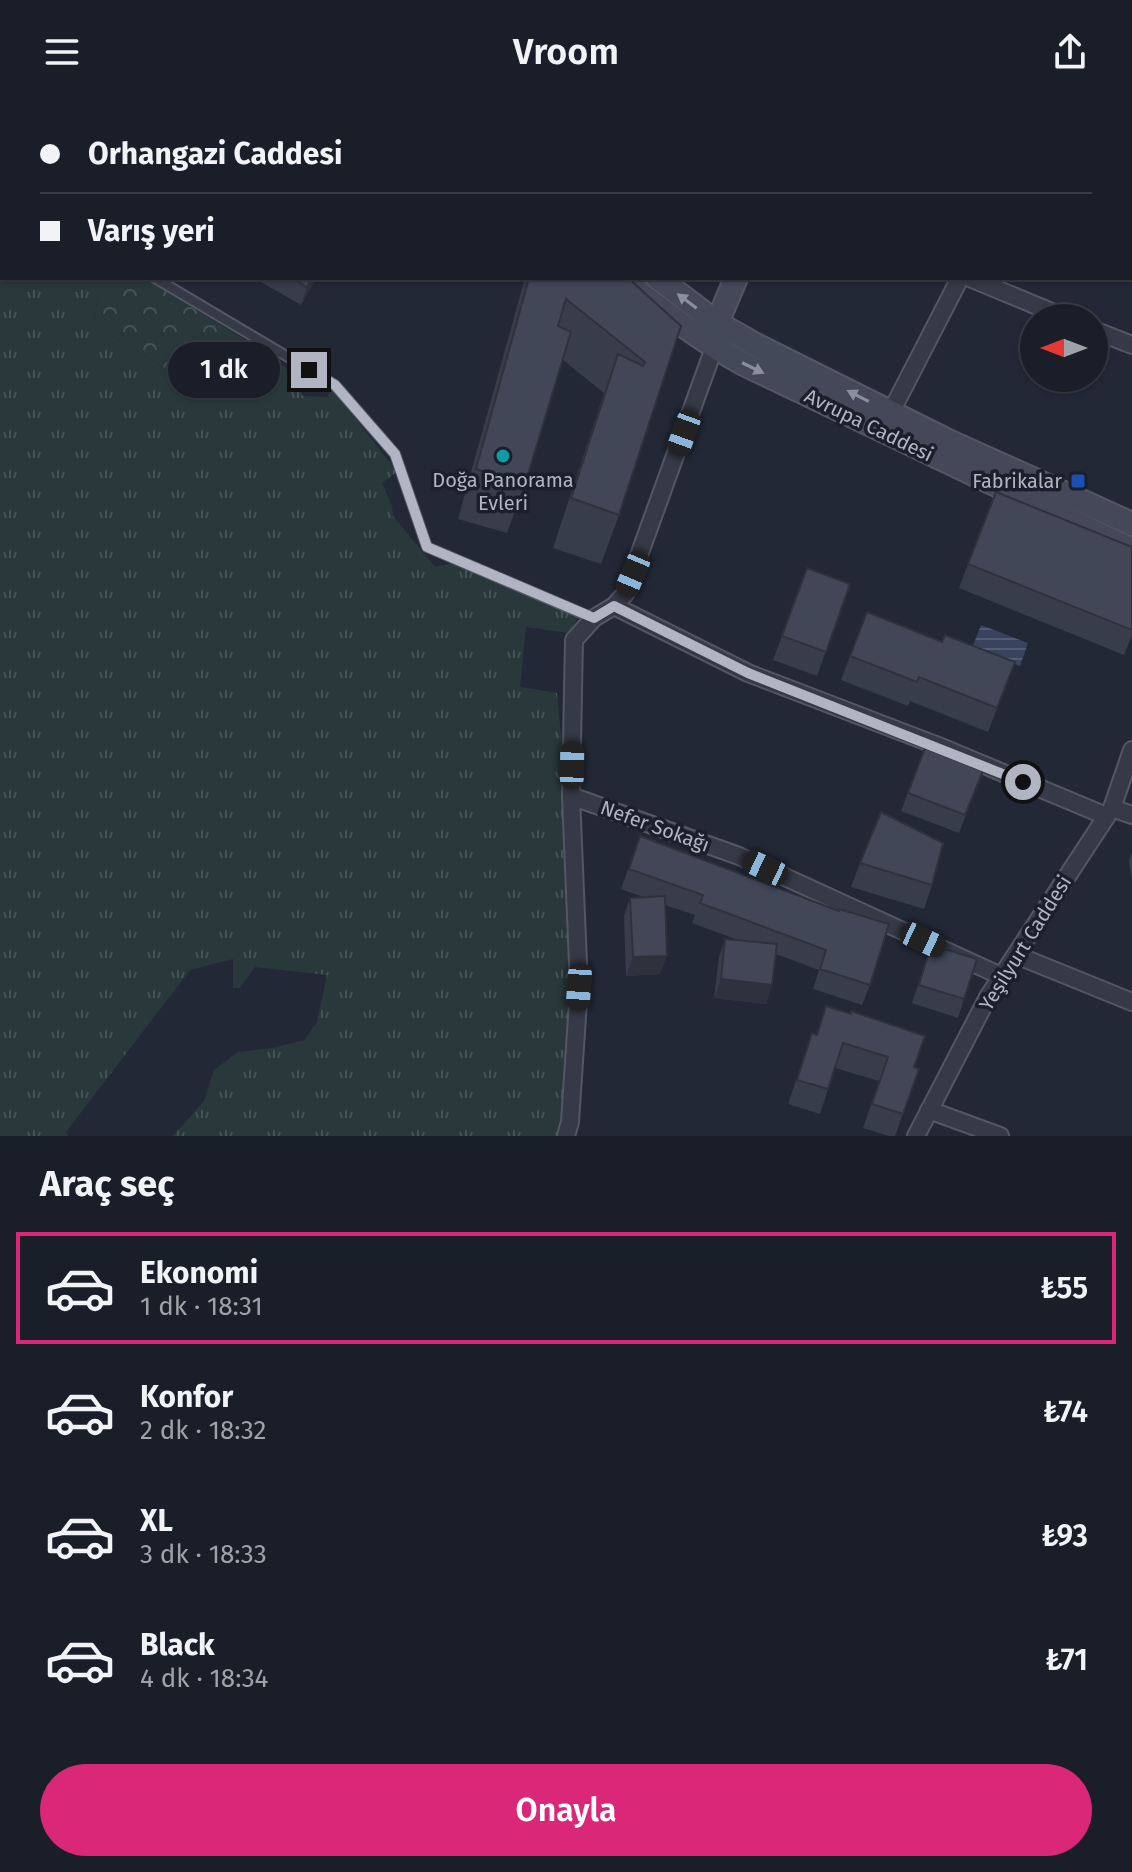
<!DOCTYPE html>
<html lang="tr">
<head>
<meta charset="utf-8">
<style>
  :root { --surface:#1a1e28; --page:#272b34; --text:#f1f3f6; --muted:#9fa2a8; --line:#383c45; --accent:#db2777 }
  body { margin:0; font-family:"Fira Sans",sans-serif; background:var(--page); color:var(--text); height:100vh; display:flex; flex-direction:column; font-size:30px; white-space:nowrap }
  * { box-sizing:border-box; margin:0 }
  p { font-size:26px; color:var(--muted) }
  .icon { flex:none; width:44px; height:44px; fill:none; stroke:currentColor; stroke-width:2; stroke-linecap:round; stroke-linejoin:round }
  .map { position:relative; height:1032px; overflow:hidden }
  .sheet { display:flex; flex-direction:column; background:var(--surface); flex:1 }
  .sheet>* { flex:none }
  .guide { position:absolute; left:0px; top:0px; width:1132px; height:176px; box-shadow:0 2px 6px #0004,0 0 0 2px var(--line); display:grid; align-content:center; height:176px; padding:0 40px; background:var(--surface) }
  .needle { width:52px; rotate:270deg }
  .tools { position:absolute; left:1020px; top:200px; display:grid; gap:16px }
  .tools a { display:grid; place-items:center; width:88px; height:88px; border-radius:50%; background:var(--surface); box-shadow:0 2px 6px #0004,0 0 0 2px var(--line); font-size:40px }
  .end { position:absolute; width:36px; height:36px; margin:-18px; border:10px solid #b0b4c3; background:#111; box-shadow:0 0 0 4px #111 }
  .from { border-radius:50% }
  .bubble { position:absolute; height:56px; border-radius:28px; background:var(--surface); box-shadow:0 2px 6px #0004,0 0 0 2px var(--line); font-size:26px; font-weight:600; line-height:56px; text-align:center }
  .car { position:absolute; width:24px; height:48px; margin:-24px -12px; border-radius:10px; box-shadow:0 0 6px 2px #0007; background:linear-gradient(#222 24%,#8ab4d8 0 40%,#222 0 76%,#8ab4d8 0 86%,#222 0) }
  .guide b { display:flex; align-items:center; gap:28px; height:76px; font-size:30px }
  .guide b+b { border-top:2px solid var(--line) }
  .guide i { width:20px; height:20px; background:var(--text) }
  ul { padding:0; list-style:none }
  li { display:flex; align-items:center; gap:24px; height:112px; margin:0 16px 12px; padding:0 24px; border:4px solid transparent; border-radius:0px }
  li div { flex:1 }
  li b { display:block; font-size:30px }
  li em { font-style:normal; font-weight:600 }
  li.active { border-color:var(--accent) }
  li>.icon { width:72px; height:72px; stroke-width:1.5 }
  h2 { padding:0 40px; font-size:36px; line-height:96px }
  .cta { display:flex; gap:16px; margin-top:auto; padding:16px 40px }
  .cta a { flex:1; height:92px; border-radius:48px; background:var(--accent); color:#fff; font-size:32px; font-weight:600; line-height:92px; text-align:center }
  header { display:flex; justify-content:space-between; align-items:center; height:104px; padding:0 40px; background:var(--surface); font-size:36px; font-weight:600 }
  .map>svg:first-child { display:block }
</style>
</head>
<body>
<header><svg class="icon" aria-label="menu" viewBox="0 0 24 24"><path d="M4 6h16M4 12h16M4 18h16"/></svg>Vroom<svg class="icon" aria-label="share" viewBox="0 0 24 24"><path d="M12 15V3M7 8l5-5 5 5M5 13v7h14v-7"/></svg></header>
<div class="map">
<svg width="1132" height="1032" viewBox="0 0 1132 1032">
  <defs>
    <pattern id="grass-tufts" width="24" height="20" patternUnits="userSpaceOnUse" patternTransform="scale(2)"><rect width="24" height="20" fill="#28383b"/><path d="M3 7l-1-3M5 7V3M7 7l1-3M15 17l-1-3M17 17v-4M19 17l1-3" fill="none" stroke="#455256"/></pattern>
    <pattern id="forest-crowns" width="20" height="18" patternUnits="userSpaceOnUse" patternTransform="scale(2)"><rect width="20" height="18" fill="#28383b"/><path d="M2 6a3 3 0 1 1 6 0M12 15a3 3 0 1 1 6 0" fill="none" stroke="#455256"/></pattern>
    <pattern id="water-rules" width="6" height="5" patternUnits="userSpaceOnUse" patternTransform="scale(2)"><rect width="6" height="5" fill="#39435e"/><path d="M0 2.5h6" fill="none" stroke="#535c73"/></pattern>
  </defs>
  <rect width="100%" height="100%" fill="#222836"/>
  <!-- grass -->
  <path fill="url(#grass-tufts)" d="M 0,0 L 50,0 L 2,2 L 2,174 L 100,174 L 94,220 L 171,268 L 273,253 L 288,266 L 303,292 L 327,293 L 332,284 L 397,368 L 382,379 L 392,402 L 393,412 L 435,463 L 453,459 L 579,512 L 569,529 L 526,523 L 520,583 L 557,589 L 566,688 L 572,881 L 562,1032 L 173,1032 L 204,997 L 214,966 L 238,948 L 272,944 L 304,936 L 317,918 L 327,871 L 255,863 L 240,884 L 233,884 L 233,855 L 190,866 L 66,1028 L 68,1032 L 0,1032 Z"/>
  <!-- forest -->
  <path fill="url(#forest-crowns)" d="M 100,174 L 144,174 L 273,253 L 171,268 L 94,220 Z"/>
  <!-- water -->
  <path fill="url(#water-rules)" d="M 981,521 L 1028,539 L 1020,562 L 972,544 Z"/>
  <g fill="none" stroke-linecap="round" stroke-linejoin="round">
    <defs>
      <path id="lane" d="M 155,174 L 335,281 L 395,350 L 427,443 L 593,514"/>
      <g id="street">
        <path d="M 1040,2 L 1041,0"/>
        <path d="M 970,174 L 1066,214"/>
        <path d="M 1094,226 L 1132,241"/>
        <path d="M 891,308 L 960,174"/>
        <path d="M 614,502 L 748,569 L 941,643 L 1106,712"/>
        <path d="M 571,692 L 739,752 L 1001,872"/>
        <path d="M 1112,704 L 1132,711"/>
        <path d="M 1016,851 L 1132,898"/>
        <path d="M 929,1006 L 1000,1032"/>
        <path d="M 566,1032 L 570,1018 L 579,883 L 571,692 L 574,536 L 594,514 L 614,502 L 625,490 L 714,244"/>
        <path d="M 916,1032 L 988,893 L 1112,704 L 1132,646"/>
      </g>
      <g id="secondary">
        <path d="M 432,0 L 434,2"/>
        <path d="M 803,2 L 804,0"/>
        <path d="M 620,174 C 660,205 700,236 744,260 L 1132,446"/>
        <path d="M 658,174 L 717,219 L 756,241 L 946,336 L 1132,420"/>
        <path d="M 717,219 L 736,174"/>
      </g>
    </defs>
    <!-- lane casing -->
    <use href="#lane" stroke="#535764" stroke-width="12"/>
    <!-- street casing -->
    <use href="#street" stroke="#535764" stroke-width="20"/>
    <!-- secondary casing -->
    <use href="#secondary" stroke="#535764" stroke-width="26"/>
    <!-- lane -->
    <use href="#lane" stroke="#363a47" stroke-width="8"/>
    <!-- street -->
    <use href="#street" stroke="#363a47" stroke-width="16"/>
    <!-- secondary -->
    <use href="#secondary" stroke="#444959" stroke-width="22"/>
  </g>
  <!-- wall -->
  <g fill="#383d4b">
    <path d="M 268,0 L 397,0 L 400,2 L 270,2 Z"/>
    <path d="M 694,0 L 785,0 L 784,2 L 694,2 Z"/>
    <path d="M 846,0 L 1002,0 L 1001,2 L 846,2 Z"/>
    <path d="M 254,174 L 316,174 L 301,201 Z"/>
    <path d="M 525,174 L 628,174 L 681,222 L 619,411 L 601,460 L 553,444 L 604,289 L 563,256 L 525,380 L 507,429 L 458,415 Z"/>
    <path d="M 1132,443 L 1132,531 L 1124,551 L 959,484 L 968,460 Z"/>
    <path d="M 807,464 L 850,480 L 817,572 L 773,556 Z"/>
    <path d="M 942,538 L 1015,558 L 988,628 L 910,597 L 908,602 L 841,576 L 850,552 Z"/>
    <path d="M 925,644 L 983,667 L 959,729 L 901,707 Z"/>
    <path d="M 640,732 L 839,807 L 870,881 L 862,901 L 813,885 L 819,866 L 776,850 L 772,881 L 766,900 L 714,894 L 719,853 L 725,835 L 738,836 L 692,819 L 695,811 L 665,801 L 660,870 L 626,872 L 624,812 L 630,794 L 644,793 L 621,785 Z"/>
    <path d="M 1132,749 L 1132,775 L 1129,757 Z"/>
    <path d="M 860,759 L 932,781 L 924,805 L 851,783 Z"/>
    <path d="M 931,841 L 964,895 L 958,914 L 912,899 Z"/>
    <path d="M 826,902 L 914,963 L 919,965 L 895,1032 L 889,1032 L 863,1024 L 879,977 L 835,964 L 820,1010 L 788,1000 L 812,929 L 816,931 Z"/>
  </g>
  <!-- shaded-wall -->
  <g fill="#2e323d">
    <path d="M 312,174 L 316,174 L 301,201 L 307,183 Z"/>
    <path d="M 667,852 L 660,870 L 626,872 L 633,853 Z"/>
    <path d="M 721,875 L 772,881 L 766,900 L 714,894 Z"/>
  </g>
  <!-- building -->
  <g fill="#414757" stroke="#2e323d" stroke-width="2">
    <path d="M 208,0 L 244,0 L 247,2 L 207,2 Z"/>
    <path d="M 309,0 L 397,0 L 400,2 L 312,2 Z"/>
    <path d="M 725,0 L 775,0 L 774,2 L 728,2 Z"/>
    <path d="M 891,0 L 1000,0 L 999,2 L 895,2 Z"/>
    <path d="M 292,174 L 312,174 L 307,183 Z"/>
    <path d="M 529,174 L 628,174 L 681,222 L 619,411 L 571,394 L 618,250 L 643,262 L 645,258 L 566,195 L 558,222 L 571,228 L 525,380 L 476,365 Z"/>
    <path d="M 996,388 L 1132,443 L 1132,526 L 968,460 Z"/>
    <path d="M 807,464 L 850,480 L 826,548 L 782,532 Z"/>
    <path d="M 867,508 L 942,538 L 945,531 L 1015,558 L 997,604 L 919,573 L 917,578 L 850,552 Z"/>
    <path d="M 925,644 L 983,667 L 965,711 L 908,689 Z"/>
    <path d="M 881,708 L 943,739 L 932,781 L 860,759 Z"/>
    <path d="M 640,732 L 839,807 L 839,805 L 889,820 L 870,881 L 820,865 L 826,846 L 700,799 L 703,791 L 629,765 Z"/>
    <path d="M 665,792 L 667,852 L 633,853 L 630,794 Z"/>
    <path d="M 725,835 L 777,840 L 772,881 L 721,875 Z"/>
    <path d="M 931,841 L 977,855 L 964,895 L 919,881 Z"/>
    <path d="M 826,902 L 851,910 L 851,907 L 925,932 L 914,963 L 919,965 L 903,1010 L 872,1000 L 888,953 L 843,939 L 828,985 L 797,976 L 812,929 L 817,931 Z"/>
  </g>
  <!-- one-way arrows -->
  <defs><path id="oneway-solid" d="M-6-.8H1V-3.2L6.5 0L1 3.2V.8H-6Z" transform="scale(2)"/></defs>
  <g fill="#8a8f9e">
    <use href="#oneway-solid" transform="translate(687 197) rotate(-143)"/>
    <use href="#oneway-solid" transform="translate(753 264) rotate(26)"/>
    <use href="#oneway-solid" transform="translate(858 292) rotate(-153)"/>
  </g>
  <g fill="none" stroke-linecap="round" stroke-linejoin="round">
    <!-- route -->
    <path stroke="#b0b4c3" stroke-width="10" d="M 309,266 L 335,281 L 395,350 L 427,443 L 594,514 L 614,502 L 748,569 L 1023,678"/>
  </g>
  <!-- markers -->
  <circle fill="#0f9aa8" stroke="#1b1f2b" stroke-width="3" cx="503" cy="352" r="8"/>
  <rect fill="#1a4fb4" stroke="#1b1f2b" stroke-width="3" x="1070" y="369" width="16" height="16" rx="4"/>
  <g text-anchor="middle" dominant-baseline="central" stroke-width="7" stroke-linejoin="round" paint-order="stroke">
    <!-- street labels -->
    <g font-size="20" fill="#b0b4c3" stroke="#1b1f2b">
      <text transform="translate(869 321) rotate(26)">Avrupa Caddesi</text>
      <text transform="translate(655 722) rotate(20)">Nefer Sokağı</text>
      <text transform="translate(1025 839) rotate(-58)">Yeşilyurt Caddesi</text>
    </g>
    <!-- poi labels -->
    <g font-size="20" fill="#b0b4c3" stroke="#1b1f2b">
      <text x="503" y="376">Doğa Panorama<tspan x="503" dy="23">Evleri</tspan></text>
      <text x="1062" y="377" text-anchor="end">Fabrikalar</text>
    </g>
  </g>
</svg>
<div class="tools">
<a><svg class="needle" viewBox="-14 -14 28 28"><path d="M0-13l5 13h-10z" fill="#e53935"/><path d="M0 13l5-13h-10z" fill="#9fa2a8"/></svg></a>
</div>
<i class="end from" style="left:1023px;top:678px"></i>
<i class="end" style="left:309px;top:266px"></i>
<div class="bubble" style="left:168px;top:238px;width:112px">1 dk</div>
<i class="car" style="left:684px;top:329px;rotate:200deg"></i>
<i class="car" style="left:633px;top:470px;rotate:203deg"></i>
<i class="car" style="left:572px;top:661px;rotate:1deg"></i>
<i class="car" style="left:765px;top:764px;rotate:295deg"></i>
<i class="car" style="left:923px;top:836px;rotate:115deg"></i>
<i class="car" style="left:579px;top:883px;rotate:184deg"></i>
<div class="guide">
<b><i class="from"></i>Orhangazi Caddesi</b>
<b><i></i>Varış yeri</b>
</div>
</div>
<section class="sheet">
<h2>Araç seç</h2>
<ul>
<li class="active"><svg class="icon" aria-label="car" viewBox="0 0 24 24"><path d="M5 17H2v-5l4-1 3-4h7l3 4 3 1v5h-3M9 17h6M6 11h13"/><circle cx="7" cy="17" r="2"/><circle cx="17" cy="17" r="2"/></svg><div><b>Ekonomi</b><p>1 dk · 18:31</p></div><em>₺55</em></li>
<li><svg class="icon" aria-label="car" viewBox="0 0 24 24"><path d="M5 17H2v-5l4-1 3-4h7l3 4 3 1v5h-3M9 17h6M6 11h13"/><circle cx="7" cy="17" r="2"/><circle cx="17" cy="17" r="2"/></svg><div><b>Konfor</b><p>2 dk · 18:32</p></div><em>₺74</em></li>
<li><svg class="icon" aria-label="car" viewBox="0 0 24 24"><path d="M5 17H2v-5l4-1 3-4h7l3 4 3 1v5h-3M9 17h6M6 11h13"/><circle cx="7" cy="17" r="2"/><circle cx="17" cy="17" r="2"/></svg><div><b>XL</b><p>3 dk · 18:33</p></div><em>₺93</em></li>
<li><svg class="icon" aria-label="car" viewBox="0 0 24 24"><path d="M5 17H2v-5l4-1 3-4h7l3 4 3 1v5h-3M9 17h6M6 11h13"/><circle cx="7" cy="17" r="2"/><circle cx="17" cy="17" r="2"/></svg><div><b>Black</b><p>4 dk · 18:34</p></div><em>₺71</em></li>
</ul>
<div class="cta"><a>Onayla</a></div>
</section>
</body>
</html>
